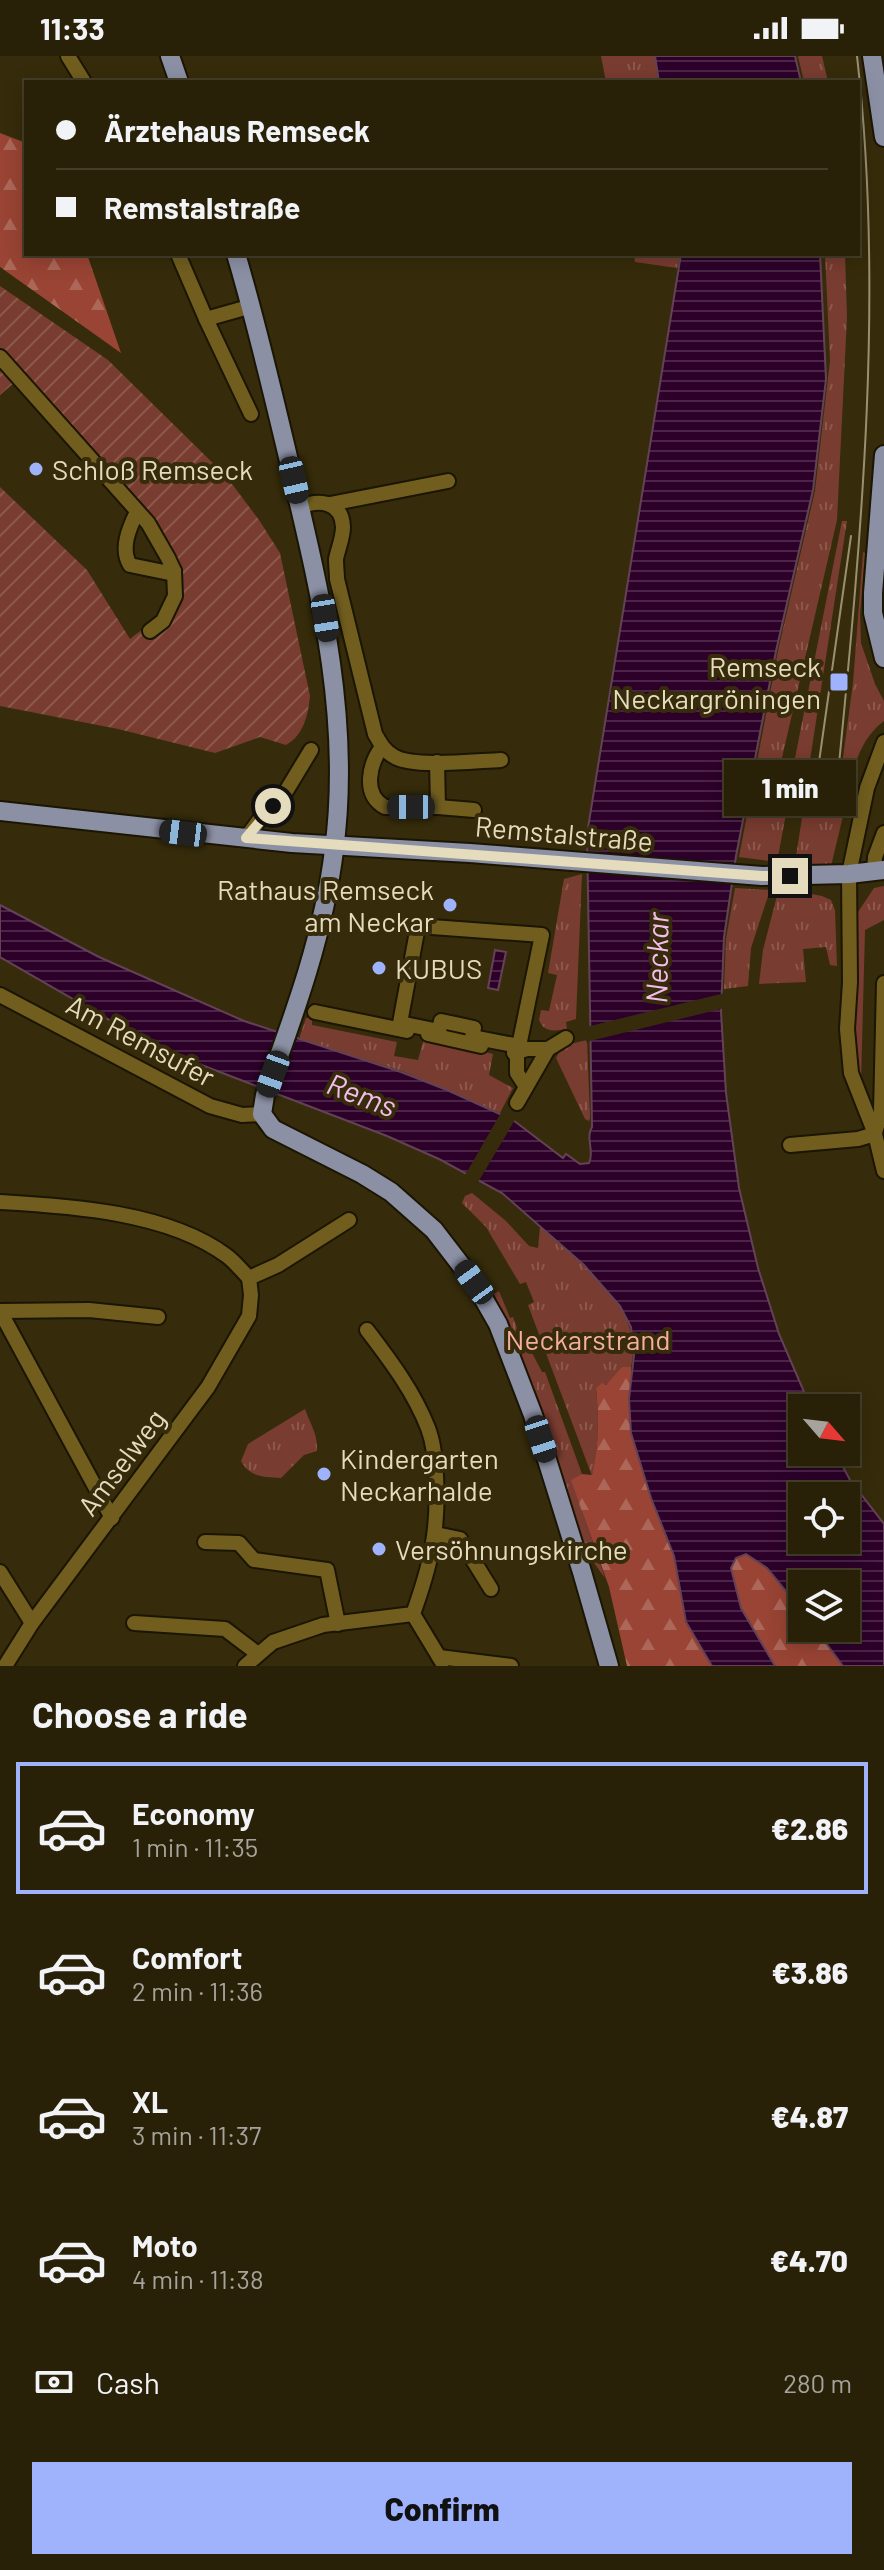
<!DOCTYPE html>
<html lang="en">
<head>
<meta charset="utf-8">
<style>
  :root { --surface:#282108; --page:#342e16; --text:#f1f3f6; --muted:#a5a39c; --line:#443e29; --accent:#9fb3fd }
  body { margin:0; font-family:Barlow,sans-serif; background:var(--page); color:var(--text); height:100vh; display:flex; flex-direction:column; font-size:30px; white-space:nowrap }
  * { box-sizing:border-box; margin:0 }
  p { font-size:26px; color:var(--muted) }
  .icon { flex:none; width:44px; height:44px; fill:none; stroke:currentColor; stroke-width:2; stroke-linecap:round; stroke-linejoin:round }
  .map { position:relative; height:1610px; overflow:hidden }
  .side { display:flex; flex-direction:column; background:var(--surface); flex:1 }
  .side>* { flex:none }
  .hud { position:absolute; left:24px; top:24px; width:836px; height:176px; border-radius:0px; box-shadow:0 4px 20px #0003,0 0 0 2px var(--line); display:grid; align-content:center; height:176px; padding:0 32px; background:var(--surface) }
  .needle { width:52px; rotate:118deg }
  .tools { position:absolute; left:788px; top:1338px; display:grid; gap:16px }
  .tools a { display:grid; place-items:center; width:72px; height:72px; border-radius:0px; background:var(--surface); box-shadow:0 4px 20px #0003,0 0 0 2px var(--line); font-size:40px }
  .end { position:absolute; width:36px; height:36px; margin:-18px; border:10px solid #e5dbbd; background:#111; box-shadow:0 0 0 4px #111 }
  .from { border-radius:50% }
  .bubble { position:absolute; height:56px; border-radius:0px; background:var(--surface); box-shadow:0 4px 20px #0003,0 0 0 2px var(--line); font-size:26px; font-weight:800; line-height:56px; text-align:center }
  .car { position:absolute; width:24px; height:48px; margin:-24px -12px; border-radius:10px; box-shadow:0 0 6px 2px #0007; background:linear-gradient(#222 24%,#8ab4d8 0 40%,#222 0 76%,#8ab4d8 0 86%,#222 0) }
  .hud b { display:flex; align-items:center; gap:28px; height:76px; font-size:30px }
  .hud b+b { border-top:2px solid var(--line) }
  .hud i { width:20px; height:20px; background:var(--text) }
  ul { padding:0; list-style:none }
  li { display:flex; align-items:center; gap:24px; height:132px; margin:0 16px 12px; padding:0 16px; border:4px solid transparent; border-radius:0px }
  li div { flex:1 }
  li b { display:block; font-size:30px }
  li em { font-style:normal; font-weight:800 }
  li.on { border-color:var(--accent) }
  li>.icon { width:72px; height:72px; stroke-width:1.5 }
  h2 { padding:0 32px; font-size:36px; line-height:96px }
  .pay { display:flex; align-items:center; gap:20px; height:88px; padding:0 32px; font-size:30px }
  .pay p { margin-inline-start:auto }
  .button { display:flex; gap:16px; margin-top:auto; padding:16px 32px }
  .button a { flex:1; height:92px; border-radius:0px; background:var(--accent); color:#111; font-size:32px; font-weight:800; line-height:92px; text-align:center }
  .status { display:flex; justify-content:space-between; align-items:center; height:56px; padding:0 40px; background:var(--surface); direction:ltr }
  .status svg { height:22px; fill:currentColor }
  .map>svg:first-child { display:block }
</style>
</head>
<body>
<div class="status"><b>11:33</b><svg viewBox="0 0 49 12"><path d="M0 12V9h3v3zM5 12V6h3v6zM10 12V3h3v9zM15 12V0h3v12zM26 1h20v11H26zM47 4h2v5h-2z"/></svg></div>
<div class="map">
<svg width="884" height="1610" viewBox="0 0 884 1610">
  <defs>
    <pattern id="grass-tufts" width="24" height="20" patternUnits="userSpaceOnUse" patternTransform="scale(2)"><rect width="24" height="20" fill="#793c30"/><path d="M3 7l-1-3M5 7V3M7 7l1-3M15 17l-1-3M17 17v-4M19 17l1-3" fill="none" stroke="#8c584c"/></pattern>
    <pattern id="forest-firs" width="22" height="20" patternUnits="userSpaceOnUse" patternTransform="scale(2)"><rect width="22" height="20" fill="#994434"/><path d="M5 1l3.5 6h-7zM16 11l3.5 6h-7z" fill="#ac6759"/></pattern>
    <pattern id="garden-furrows" width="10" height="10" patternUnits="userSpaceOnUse" patternTransform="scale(2)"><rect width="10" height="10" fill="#793c30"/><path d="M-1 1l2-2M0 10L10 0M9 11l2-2" fill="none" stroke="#8c584c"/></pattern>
    <pattern id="water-rules" width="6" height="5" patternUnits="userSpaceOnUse" patternTransform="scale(2)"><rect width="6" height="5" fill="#2d002a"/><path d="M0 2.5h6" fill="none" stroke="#4b2547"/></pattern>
  </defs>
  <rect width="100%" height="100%" fill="#362c0b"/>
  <!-- grass -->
  <g fill="url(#grass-tufts)">
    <path d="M 601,0 L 655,0 L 659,26 L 606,26 Z"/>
    <path d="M 798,0 L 822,0 L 828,26 L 804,26 Z"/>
    <path d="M 634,198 L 681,198 L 677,212 L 635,206 Z"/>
    <path d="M 825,198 L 845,198 L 847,261 L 837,464 L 778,719 L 779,738 L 788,747 L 777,806 L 739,801 L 778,595 L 815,435 L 830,305 Z"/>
    <path d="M 842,465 L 847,465 L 810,704 L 795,702 Z"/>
    <path d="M 863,496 L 865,497 L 860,558 L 861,587 L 875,628 L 884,645 L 884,665 C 864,680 856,702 850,726 L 840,724 L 853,627 Z"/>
    <path d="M 828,739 L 848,739 L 831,810 L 794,813 L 802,762 L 808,745 Z"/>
    <path d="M 582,818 L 576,963 L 566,966 L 567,973 C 555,975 544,977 539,964 L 541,954 L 549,955 L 557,919 L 548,917 L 564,823 Z"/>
    <path d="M 884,830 L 884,864 L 865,874 L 861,1026 L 855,999 L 856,859 L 874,832 Z"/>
    <path d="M 735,832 L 770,834 L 751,892 L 748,930 L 724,933 L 726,883 Z"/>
    <path d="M 779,832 L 822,840 L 831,844 L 835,854 L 837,910 L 830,909 L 826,891 L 803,893 L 806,926 L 759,928 L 763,894 Z"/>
    <path d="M 306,962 L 312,962 L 312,969 L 397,986 L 394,1000 L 418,1004 L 424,982 L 493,998 L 489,1019 L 513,1032 L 500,1057 L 402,1015 L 299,983 Z"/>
    <path d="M 587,984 L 590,1062 L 589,1065 L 585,1063 L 556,1002 L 562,990 Z"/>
    <path d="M 472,1137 L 506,1165 L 529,1190 L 538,1192 L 540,1171 C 581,1206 645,1250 631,1311 L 622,1311 C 614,1322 610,1329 596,1332 C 599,1363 599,1389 592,1420 L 528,1249 L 534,1246 L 526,1226 L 520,1228 L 486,1171 L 462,1147 L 465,1140 Z"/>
    <path d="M 499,1235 L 510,1262 L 513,1261 L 522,1286 L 528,1289 L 542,1316 L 545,1316 L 582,1418 L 572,1425 L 605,1522 L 586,1496 L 529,1322 L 494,1238 Z"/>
    <path d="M 305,1353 C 310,1368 318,1378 317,1395 L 304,1399 L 281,1422 C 263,1421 250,1421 241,1405 L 248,1388 Z"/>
  </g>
  <!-- forest -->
  <g fill="url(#forest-firs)">
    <path d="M 0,77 L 26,87 L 26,198 L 87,198 L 121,297 L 0,211 Z"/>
    <path d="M 622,1311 L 631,1311 L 631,1377 L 651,1442 L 674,1500 L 686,1566 L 712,1610 L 627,1610 L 609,1531 L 571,1424 L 582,1418 L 592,1419 C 599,1389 599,1362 596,1332 L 602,1327 L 606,1329 Z"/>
    <path d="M 746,1498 C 766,1511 790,1530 801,1553 C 803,1558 802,1566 802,1572 L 815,1572 L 843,1610 L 775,1610 L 741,1552 L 731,1512 L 736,1502 Z"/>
  </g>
  <!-- garden -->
  <path fill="url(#garden-furrows)" d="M 0,230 L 108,304 L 226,420 L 259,464 L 280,497 L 310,640 C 308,659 304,679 286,689 L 260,681 L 215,697 L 118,673 L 0,650 L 0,431 L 87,514 L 130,583 C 154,564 167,558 169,524 C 172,488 44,358 15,326 L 0,339 Z"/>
  <!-- water -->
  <g fill="url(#water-rules)" stroke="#644256" stroke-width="2" fill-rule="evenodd">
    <path d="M 655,0 L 795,0 L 801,26 L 659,26 Z"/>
    <path d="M 681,198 L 820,198 L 826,323 L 813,434 L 776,595 L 736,800 L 724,881 L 721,956 L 726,1037 L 739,1132 L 758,1212 L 779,1278 L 811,1352 L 802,1352 L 802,1396 L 835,1396 L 850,1424 L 884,1468 L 884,1610 L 843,1610 L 815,1572 L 846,1572 L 846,1528 L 802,1528 L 802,1555 L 767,1512 L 746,1498 L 736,1502 L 731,1512 L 741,1552 L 775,1610 L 712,1610 L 686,1566 L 674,1500 L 651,1442 L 631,1377 L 629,1343 L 634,1299 L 631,1271 L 620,1250 L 584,1209 L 502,1137 L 439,1103 L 387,1080 L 199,1008 L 125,973 L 0,901 L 0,849 L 99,901 L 244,965 L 401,1016 L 447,1034 L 513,1064 L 563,1102 L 566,1098 L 580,1108 L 589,1107 C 595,1096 585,1082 592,1071 L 587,778 ZM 802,1440 L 846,1440 L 846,1484 L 802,1484 Z"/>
    <path d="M 495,894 L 506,896 L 498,934 L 488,932 Z"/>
  </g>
  <!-- pier -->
  <g fill="#362c0b">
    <path d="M 725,937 L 725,952 L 586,986 L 586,971 Z"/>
    <path d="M 502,1055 L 516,1062 L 477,1128 L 464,1121 Z"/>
  </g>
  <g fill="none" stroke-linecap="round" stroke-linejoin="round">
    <defs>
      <g id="minor">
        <path d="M 68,0 L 84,26"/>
        <path d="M 178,198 L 206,263 L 251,358"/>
        <path d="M 206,263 L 252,250"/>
        <path d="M 0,301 L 148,467 L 168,502 L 174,515 L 175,540 L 163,565 L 150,575"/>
        <path d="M 330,448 L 448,425"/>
        <path d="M 300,451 C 319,443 342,445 343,471 C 343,482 338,493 336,503 C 336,510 337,517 337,523 L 375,678 C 380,687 385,696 395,701 C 415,712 475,705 501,704"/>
        <path d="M 137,456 C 129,472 120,493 130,509 L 169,517 L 174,515"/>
        <path d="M 884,686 L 867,732 L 849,818 L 850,926 L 847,973 L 851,1017 L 875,1078 L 884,1115"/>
        <path d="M 382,691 C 369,708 362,739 385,751 L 438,751 L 437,706"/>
        <path d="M 438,751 L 474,754"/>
        <path d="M 246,782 L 260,763 L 285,737 L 311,694"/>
        <path d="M 874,816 L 875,801 L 884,777"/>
        <path d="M 418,870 L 542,879 L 519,990 L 472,981 L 474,972 L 441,965 L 439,975 L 400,967 Z"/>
        <path d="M 0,939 L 210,1050 L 242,1059 L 262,1058"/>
        <path d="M 315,956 L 407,975"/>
        <path d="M 428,978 L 481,990"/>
        <path d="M 514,997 L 527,993 L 548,993"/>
        <path d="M 517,997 L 517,1017 L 526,1031"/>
        <path d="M 517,1047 L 548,993 L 566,982"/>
        <path d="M 875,1077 L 881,1056 L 884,927"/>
        <path d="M 790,1089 L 858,1083 L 875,1078"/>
        <path d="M 0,1146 C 71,1150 168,1156 227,1200 C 235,1206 242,1215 249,1222"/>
        <path d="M 249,1222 L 278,1209 L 349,1164"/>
        <path d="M 0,1255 L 112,1462"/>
        <path d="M 0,1255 L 89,1254 L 158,1261"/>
        <path d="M 436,1478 L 460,1483 L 491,1533"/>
        <path d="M 205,1486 L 239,1487 L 254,1504 L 327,1514 L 338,1568"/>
        <path d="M 0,1516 L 32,1567"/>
        <path d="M 413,1558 L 442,1606"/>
        <path d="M 134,1567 L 225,1573 L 258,1598"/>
        <path d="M 439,1601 L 511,1610"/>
        <path d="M 5,1610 L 32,1567 L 208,1331 L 249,1260 L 251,1239 L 249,1222"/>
        <path d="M 245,1610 L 273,1586 L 323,1569 L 413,1558 C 431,1508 439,1474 436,1420 C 435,1404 434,1388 428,1372 C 414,1336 390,1304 367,1274"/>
      </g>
      <g id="major">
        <path d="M 170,0 L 179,26"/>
        <path d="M 872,0 L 884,81"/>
        <path d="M 236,198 C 258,272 275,347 293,422 C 322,544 351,667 334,794 C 324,878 294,959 265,1039 L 262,1058 L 273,1073 L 362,1118 L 391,1136 L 434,1174 L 474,1226 L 498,1268 L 533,1359 L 582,1516 L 609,1610"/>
        <path d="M 884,399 L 873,537 L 873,557 L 884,602"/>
        <path d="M 0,755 L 292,787 L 470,797 L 762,820 L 849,818 L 884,814"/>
      </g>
    </defs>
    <!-- minor casing -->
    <use href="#minor" stroke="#1b1503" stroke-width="18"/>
    <!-- major casing -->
    <use href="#major" stroke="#1b1503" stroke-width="22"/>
    <!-- minor -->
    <use href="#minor" stroke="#715e1f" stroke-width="14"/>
    <!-- major -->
    <use href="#major" stroke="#8b90a4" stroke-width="18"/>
    <!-- tram -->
    <g stroke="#9a9071" stroke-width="2">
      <path d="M 819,706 L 851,480"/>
      <path d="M 839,708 C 862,473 884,235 857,0"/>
    </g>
  </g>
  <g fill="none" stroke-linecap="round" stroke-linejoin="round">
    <!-- route -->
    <path stroke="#e5dbbd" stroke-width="10" d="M 273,750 L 246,782 L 762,820 L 790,820"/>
  </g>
  <!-- markers -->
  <g fill="#9fb3fd" stroke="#362c0b" stroke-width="3">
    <circle cx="36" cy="413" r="8"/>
    <rect x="829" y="616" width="20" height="20" rx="4"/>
    <circle cx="450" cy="849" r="8"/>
    <circle cx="379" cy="912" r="8"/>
    <circle cx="324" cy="1418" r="8"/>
    <circle cx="379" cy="1493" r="8"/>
  </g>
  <g text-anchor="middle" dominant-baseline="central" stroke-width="8" stroke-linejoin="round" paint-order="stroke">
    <!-- poi labels -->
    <g font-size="28" fill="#e5dbbd" stroke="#362c0b" text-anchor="start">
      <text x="52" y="413">Schloß Remseck</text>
      <text x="821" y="610" text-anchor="end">Remseck<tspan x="821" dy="32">Neckargröningen</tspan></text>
      <text x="434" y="833" text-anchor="end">Rathaus Remseck<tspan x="434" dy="32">am Neckar</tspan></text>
      <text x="395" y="912">KUBUS</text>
      <text x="340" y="1402">Kindergarten<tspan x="340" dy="32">Neckarhalde</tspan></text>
      <text x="395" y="1493">Versöhnungskirche</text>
    </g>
    <!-- street labels -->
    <g font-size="28" fill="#e5dbbd" stroke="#362c0b">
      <text transform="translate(564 777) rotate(5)">Remstalstraße</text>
      <text transform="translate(141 984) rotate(28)">Am Remsufer</text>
      <text transform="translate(121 1406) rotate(-53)">Amselweg</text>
    </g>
    <!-- park labels -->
    <g font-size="28" fill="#f6ae9f" stroke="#362c0b">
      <text x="588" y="1283">Neckarstrand</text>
    </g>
    <!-- water labels -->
    <g font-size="30" font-style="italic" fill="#f5bdec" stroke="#362c0b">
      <text transform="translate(656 902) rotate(-89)">Neckar</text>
      <text transform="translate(362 1038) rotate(21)">Rems</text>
    </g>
  </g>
</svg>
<div class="tools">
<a><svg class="needle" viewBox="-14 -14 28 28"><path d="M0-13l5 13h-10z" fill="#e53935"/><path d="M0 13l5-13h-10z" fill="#a5a39c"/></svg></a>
<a><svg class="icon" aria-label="locate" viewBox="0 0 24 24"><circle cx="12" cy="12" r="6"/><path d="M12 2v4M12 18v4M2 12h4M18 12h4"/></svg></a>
<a><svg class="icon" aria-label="layers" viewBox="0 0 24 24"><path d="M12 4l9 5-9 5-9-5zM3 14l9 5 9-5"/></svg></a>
</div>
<i class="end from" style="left:273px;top:750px"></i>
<i class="end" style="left:790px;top:820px"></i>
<div class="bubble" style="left:724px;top:704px;width:132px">1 min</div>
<i class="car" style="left:294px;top:424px;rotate:167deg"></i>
<i class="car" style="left:325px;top:562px;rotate:171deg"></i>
<i class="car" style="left:411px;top:751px;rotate:270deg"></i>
<i class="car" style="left:183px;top:777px;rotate:277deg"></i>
<i class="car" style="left:273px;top:1018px;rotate:200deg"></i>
<i class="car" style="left:474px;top:1226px;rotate:324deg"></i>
<i class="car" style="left:541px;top:1383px;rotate:162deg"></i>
<div class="hud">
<b><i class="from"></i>Ärztehaus Remseck</b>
<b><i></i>Remstalstraße</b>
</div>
</div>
<section class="side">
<h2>Choose a ride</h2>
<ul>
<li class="on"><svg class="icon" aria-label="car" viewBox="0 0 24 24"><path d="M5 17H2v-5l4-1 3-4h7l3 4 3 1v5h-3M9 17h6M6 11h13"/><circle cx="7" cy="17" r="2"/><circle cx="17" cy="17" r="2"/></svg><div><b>Economy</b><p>1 min · 11:35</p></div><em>€2.86</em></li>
<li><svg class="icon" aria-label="car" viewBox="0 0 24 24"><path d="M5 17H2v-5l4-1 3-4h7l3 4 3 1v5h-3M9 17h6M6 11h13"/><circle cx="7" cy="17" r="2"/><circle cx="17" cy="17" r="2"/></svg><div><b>Comfort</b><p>2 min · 11:36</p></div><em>€3.86</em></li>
<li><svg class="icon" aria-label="car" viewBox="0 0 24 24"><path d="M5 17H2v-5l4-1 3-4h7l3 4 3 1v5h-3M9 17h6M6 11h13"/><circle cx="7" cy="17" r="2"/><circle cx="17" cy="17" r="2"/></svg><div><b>XL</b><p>3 min · 11:37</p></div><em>€4.87</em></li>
<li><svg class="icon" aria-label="car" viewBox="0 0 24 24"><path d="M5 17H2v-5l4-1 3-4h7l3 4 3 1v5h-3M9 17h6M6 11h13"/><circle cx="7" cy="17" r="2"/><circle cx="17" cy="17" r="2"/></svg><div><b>Moto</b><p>4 min · 11:38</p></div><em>€4.70</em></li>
</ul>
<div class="pay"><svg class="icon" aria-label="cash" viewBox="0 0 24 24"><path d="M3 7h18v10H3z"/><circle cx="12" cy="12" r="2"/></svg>Cash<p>280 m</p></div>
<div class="button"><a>Confirm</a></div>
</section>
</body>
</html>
